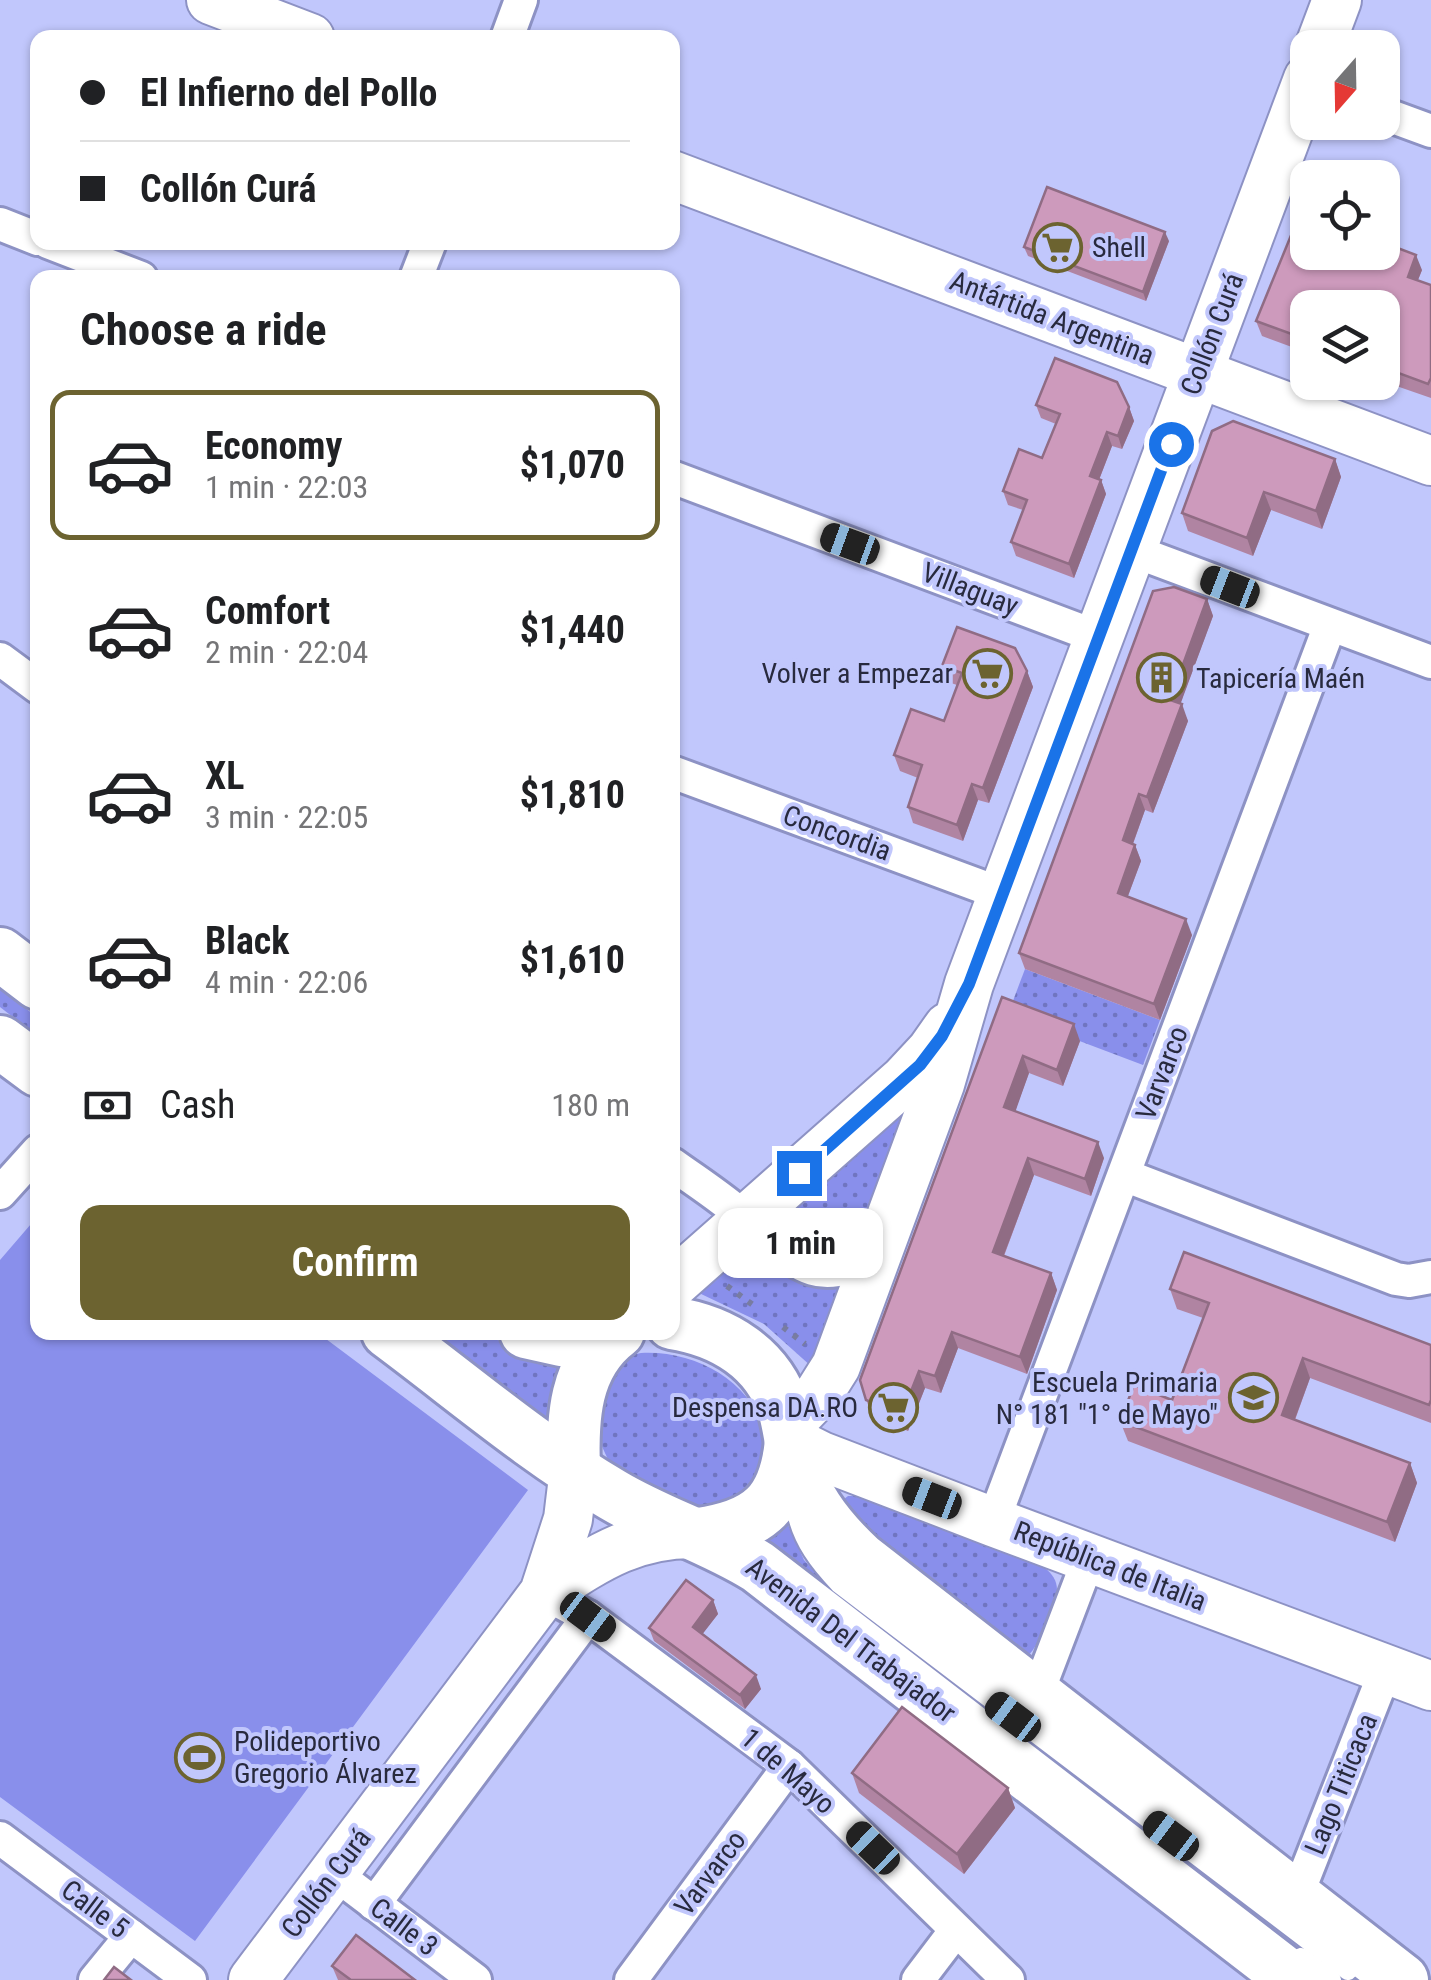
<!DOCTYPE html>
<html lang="en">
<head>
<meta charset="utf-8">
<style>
  :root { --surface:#fff; --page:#f2f2f2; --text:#202124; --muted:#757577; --line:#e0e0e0; --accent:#6c6330 }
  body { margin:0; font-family:"Roboto Condensed",sans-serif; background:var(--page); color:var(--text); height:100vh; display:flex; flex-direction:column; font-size:38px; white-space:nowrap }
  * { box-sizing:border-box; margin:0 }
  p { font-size:32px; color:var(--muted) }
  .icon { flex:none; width:55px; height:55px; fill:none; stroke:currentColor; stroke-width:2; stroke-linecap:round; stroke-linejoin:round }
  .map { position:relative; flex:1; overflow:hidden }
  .drawer { position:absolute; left:30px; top:270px; width:650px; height:1070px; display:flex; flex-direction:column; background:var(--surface); border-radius:20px; box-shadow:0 2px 8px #0004 }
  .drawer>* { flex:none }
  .hud { position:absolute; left:30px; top:30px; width:650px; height:220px; border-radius:20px; box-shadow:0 2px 8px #0004; display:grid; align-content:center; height:220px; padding:0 50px; background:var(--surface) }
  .needle { width:65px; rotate:200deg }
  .controls { position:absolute; left:1290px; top:30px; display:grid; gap:20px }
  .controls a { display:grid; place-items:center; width:110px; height:110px; border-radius:20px; background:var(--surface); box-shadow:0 2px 8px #0004; font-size:50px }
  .end { position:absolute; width:45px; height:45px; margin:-22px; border:12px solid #1a73e8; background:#fff; box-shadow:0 0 0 5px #fff }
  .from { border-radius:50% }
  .bubble { position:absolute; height:70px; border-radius:20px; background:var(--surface); box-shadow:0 2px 8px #0004; font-size:32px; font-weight:700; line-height:70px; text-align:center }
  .car { position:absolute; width:30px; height:60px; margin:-30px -15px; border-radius:12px; box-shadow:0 0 8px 2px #0007; background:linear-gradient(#222 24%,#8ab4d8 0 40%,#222 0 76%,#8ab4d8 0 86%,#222 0) }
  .hud b { display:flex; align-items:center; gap:35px; height:95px; font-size:38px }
  .hud b+b { border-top:2px solid var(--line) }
  .hud i { width:25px; height:25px; background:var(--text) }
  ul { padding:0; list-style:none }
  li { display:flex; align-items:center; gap:30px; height:150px; margin:0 20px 15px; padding:0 30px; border:5px solid transparent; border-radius:20px }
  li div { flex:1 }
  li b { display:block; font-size:38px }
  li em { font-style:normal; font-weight:700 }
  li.active { border-color:var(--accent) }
  li>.icon { width:90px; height:90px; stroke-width:1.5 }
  h2 { padding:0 50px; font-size:45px; line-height:120px }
  .pay { display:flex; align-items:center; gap:25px; height:110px; padding:0 50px; font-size:38px }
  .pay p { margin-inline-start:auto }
  .button { display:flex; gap:20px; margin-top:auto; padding:20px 50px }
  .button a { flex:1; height:115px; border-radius:20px; background:var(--accent); color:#fff; font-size:40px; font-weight:700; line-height:115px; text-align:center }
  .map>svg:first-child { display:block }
</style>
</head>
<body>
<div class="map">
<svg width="1431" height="1980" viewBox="0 0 1431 1980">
  <defs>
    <pattern id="grass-dots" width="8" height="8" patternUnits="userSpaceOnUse" patternTransform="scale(2.5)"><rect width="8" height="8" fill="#898feb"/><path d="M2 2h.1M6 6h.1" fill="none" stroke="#7075c0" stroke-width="1.8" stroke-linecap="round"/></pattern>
  </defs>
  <rect width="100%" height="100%" fill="#c1c7fc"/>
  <!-- grass -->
  <g fill="url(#grass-dots)">
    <path d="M 1025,969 L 1160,1020 L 1143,1065 L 1008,1014 Z"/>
    <path d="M 0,989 L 37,1017 L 37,1036 L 0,1007 Z"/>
    <path d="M 927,1075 L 861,1247 L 823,1261 L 774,1229 L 778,1213 Z"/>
    <path d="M 743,1241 L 846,1280 L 812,1367 L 764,1324 L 699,1293 Z"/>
    <path d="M 433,1333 L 477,1333 L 524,1349 L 569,1357 L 549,1419 Z"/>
    <path d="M 641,1353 C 694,1350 750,1380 765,1432 C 767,1439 771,1448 771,1455 C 771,1464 764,1477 762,1485 L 705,1512 L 611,1466 L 599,1440 L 603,1378 L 631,1355 Z"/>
    <path d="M 848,1496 L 860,1496 L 1045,1568 C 1052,1574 1057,1580 1057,1590 C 1056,1606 1038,1650 1025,1658 L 858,1543 L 840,1502 Z"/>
    <path d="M 785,1518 L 804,1560 L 833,1592 L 758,1541 Z"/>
  </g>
  <!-- garden -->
  <path fill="#898feb" d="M 37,1217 L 38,1332 L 318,1333 L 528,1490 L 195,1941 L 0,1797 L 0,1260 Z"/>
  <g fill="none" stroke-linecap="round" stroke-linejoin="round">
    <defs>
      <g id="lane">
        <path d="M 796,1512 C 802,1541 819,1563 839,1584 L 1348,1971"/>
        <path d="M 1301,1957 L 1332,1980"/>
      </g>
      <g id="street">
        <path d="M 507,38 L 521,0"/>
        <path d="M 1382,113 L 1431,131"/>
        <path d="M 0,224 L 38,239"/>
        <path d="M 48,242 L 141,278"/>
        <path d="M 416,278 L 430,242"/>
        <path d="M 672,477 L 1098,637"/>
        <path d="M 1131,550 L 1431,662"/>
        <path d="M 0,659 L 38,687"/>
        <path d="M 672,772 L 1002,894"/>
        <path d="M 672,1164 C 697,1182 724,1199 747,1220 C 791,1260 822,1297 879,1247"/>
        <path d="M 1124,1175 L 1396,1279 L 1409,1281 L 1431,1277"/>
        <path d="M 0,1193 L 38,1151"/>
        <path d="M 993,1522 L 1330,625"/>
        <path d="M 544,1593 L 588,1617 L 789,1766 L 1008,1980"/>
        <path d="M 1036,1697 L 1089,1558"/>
        <path d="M 0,1838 L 190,1980"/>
        <path d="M 334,1873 L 475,1980"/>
        <path d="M 1296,1898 L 1386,1669"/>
        <path d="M 374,1904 L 588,1617"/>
        <path d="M 95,1980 L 131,1936"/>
        <path d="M 631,1980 L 789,1766"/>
        <path d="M 918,1980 L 956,1930"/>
      </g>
      <g id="secondary">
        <path d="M 211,0 L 310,38"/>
        <path d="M 1319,48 L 1337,0"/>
        <path d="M 672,175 L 1431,461"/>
        <path d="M 672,1285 L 904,1080 L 931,1051 L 948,1027"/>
        <path d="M 788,1425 L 819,1393 L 836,1366 L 940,1084 L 969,984 L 1308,79"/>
        <path d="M 791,1441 L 821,1456 L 993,1522 L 1431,1686"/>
        <path d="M 544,1593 C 596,1559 634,1532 699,1534"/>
        <path d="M 253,1980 L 544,1593 L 568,1519 L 574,1469"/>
      </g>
      <g id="primary">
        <path d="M 0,954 L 38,983"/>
        <path d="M 0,1042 L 38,1070"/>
        <path d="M 672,1323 C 723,1331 768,1358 784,1409 C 790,1429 791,1451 798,1470 C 809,1504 835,1535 861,1559 L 1402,1980"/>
        <path d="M 388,1332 C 462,1387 534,1449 613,1495 C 660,1523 712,1538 758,1567 L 1294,1980"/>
        <path d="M 526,1332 L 562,1340 L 609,1332"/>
        <path d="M 574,1469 C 572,1420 574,1365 618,1332"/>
        <path d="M 699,1534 C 760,1525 785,1503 791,1441"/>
      </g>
    </defs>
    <!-- lane casing -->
    <use href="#lane" stroke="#8d92c4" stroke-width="22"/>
    <!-- street casing -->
    <use href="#street" stroke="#8d92c4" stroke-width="38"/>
    <!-- secondary casing -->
    <use href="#secondary" stroke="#8d92c4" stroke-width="52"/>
    <!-- primary casing -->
    <use href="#primary" stroke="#8d92c4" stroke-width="58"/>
    <!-- path -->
    <g stroke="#787ca1" stroke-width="6" stroke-dasharray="5 8" stroke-linecap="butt">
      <path d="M 727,1286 L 753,1305"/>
      <path d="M 783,1327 L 805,1344"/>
    </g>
    <!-- lane -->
    <use href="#lane" stroke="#fff" stroke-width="18"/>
    <!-- street -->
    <use href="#street" stroke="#fff" stroke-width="32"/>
    <!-- secondary -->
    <use href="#secondary" stroke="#fff" stroke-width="48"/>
    <!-- primary -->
    <use href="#primary" stroke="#fff" stroke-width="52"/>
  </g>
  <!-- wall -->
  <g fill="#b084a2">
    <path d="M 1169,241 L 1146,301 L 1028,256 L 1024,247 Z"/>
    <path d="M 1422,270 L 1418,280 L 1431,285 L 1431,398 L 1382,381 L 1382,308 L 1308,308 L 1308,353 L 1262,336 L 1256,321 Z"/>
    <path d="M 1036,405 L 1129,407 L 1134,421 L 1122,449 L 1112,446 L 1099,480 L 1101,480 L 1106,494 L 1074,578 L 1016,556 L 1011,542 L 1023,510 L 1008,505 L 1003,491 L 1042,458 L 1056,424 L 1041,418 Z"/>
    <path d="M 1335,459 L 1341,477 L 1322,529 L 1271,510 L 1253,556 L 1188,531 L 1182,513 Z"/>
    <path d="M 1207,599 L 1213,616 L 1180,704 L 1188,721 L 1153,813 L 1145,810 L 1133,844 L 1135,845 L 1141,861 L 1128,896 L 1192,935 L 1160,1020 L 1025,969 L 1019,953 Z"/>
    <path d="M 942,666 L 1027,671 L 1033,687 L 989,803 L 978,800 L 963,841 L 913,823 L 908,807 L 918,778 L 900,771 L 894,755 L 944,721 L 957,685 L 948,682 Z"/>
    <path d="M 1002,997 L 1080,1041 L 1063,1086 L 1029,1073 L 1015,1111 L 1104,1158 L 1091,1196 L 1034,1175 L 1004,1256 L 1051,1273 L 1057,1290 L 1027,1374 L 958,1348 L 941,1393 L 925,1388 L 908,1431 L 872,1417 L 860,1380 Z"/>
    <path d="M 1170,1289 L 1431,1345 L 1431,1423 L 1310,1378 L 1295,1420 L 1410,1463 L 1417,1483 L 1395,1542 L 1128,1441 L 1120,1421 L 1172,1400 L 1203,1318 L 1177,1309 Z"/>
    <path d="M 713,1600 L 718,1614 L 702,1634 L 761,1689 L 745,1709 L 654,1641 L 649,1628 Z"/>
    <path d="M 852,1773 L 1008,1788 L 1015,1808 L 964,1874 L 859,1793 Z"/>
    <path d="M 332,1966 L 415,1980 L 338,1980 Z"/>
  </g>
  <!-- shaded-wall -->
  <g fill="#906c84">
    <path d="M 1165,232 L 1169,241 L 1146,301 L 1143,292 Z"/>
    <path d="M 1416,255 L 1422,270 L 1413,292 L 1408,277 Z"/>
    <path d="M 1129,407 L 1134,421 L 1122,449 L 1118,436 Z"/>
    <path d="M 1107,432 L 1112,446 L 1095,490 L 1090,476 Z"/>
    <path d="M 1335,459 L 1341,477 L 1322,529 L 1316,511 Z"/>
    <path d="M 1101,480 L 1106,494 L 1074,578 L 1069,564 Z"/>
    <path d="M 1264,492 L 1271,510 L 1253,556 L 1247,538 Z"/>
    <path d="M 1207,599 L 1213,616 L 1176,716 L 1170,700 Z"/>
    <path d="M 1027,671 L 1033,687 L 989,803 L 983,788 Z"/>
    <path d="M 1182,704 L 1188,721 L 1153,813 L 1147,797 Z"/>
    <path d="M 972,784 L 978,800 L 963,841 L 957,825 Z"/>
    <path d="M 1139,794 L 1145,810 L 1128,857 L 1123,840 Z"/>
    <path d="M 1135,845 L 1141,861 L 1123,909 L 1118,893 Z"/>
    <path d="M 1186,919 L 1192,935 L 1160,1020 L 1154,1004 Z"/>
    <path d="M 1074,1024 L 1080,1041 L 1063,1086 L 1057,1070 Z"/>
    <path d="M 1023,1056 L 1029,1073 L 1011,1124 L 1004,1107 Z"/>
    <path d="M 1098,1142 L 1104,1158 L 1091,1196 L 1085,1179 Z"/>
    <path d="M 1028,1158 L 1034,1175 L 999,1268 L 993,1252 Z"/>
    <path d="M 1051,1273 L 1057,1290 L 1027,1374 L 1020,1357 Z"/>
    <path d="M 952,1332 L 958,1348 L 941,1393 L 935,1376 Z"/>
    <path d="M 1303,1358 L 1310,1378 L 1289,1435 L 1282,1415 Z"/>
    <path d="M 919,1371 L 925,1388 L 908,1431 L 902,1414 Z"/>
    <path d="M 1410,1463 L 1417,1483 L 1395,1542 L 1387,1522 Z"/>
    <path d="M 713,1600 L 718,1614 L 698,1640 L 693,1627 Z"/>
    <path d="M 756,1675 L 761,1689 L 745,1709 L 740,1695 Z"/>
    <path d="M 1008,1788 L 1015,1808 L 964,1874 L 957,1854 Z"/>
  </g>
  <!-- building -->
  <g fill="#cd9abc" stroke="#906c84" stroke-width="2.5">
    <path d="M 1047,187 L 1165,232 L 1143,292 L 1024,247 Z"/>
    <path d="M 1301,211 L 1308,214 L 1308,252 L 1382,252 L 1382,242 L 1416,255 L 1408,277 L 1431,285 L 1431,378 L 1428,384 L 1382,367 L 1382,308 L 1308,308 L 1308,340 L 1256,321 Z"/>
    <path d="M 1055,358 L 1117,382 L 1129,407 L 1118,436 L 1107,432 L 1090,476 L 1101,480 L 1069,564 L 1011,542 L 1027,500 L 1003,491 L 1019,449 L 1042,458 L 1060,414 L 1036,405 Z"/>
    <path d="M 1233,421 L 1335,459 L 1316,511 L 1264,492 L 1247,538 L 1182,513 L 1212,431 Z"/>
    <path d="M 1174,587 L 1207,599 L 1170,700 L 1182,704 L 1147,797 L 1139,794 L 1123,840 L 1135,845 L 1118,893 L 1186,919 L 1154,1004 L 1019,953 L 1153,591 Z"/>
    <path d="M 957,627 L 1015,648 L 1027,671 L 983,788 L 972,784 L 957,825 L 908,807 L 922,765 L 894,755 L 911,709 L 944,721 L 962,673 L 942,666 Z"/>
    <path d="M 1002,997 L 1074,1024 L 1057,1070 L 1023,1056 L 1004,1107 L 1098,1142 L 1085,1179 L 1028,1158 L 993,1252 L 1051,1273 L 1020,1357 L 952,1332 L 935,1376 L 919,1371 L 902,1414 L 866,1400 L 860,1380 Z"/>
    <path d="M 1184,1252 L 1431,1345 L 1431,1400 L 1429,1405 L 1303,1358 L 1282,1415 L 1410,1463 L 1387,1522 L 1120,1421 L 1134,1385 L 1172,1400 L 1209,1303 L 1170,1289 Z"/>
    <path d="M 686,1580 L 713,1600 L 693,1627 L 756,1675 L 740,1695 L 649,1628 Z"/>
    <path d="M 902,1707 L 1008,1788 L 957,1854 L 852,1773 Z"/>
    <path d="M 356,1935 L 415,1980 L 351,1980 L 332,1966 Z"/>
    <path d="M 114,1967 L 131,1980 L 104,1980 Z"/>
  </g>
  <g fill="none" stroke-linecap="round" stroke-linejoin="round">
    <!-- route -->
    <path stroke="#1a73e8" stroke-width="12" d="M 799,1173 L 920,1065 L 942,1036 L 969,984 L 1171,444"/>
  </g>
  <!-- icons -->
  <defs>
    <symbol id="supermarket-ring" viewBox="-11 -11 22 22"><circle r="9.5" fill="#c1c7fc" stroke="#6c6330" stroke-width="1.5"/><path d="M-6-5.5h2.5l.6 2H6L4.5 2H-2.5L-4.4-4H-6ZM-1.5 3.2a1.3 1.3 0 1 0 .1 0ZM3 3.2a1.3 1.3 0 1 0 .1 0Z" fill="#6c6330"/></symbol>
    <symbol id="building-ring" viewBox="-11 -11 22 22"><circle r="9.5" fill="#c1c7fc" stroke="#6c6330" stroke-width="1.5"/><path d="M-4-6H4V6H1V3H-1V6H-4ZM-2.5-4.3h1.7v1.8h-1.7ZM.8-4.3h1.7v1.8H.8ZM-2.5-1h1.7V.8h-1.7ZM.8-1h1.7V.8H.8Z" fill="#6c6330"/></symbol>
    <symbol id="school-ring" viewBox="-11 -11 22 22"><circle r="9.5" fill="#c1c7fc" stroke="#6c6330" stroke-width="1.5"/><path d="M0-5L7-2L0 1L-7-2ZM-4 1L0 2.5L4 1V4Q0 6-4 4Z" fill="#6c6330"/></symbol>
    <symbol id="stadium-ring" viewBox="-11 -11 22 22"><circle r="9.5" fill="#c1c7fc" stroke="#6c6330" stroke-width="1.5"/><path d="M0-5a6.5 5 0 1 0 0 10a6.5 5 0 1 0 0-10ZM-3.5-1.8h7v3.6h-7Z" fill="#6c6330"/></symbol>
  </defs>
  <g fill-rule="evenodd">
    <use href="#supermarket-ring" x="1030" y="220" width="55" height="55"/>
    <use href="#supermarket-ring" x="960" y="646" width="55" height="55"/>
    <use href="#building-ring" x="1134" y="650" width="55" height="55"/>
    <use href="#school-ring" x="1226" y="1370" width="55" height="55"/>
    <use href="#supermarket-ring" x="866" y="1380" width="55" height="55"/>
    <use href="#stadium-ring" x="172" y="1730" width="55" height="55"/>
  </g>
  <g text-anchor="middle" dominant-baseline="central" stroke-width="8" stroke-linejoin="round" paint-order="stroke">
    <!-- poi labels -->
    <g font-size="28" fill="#282a3e" stroke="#c1c7fc" text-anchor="start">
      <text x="1092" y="247">Shell</text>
      <text x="953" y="673" text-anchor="end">Volver a Empezar</text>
      <text x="1196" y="678">Tapicería Maén</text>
      <text x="1218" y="1382" text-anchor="end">Escuela Primaria<tspan x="1218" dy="32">N° 181 "1° de Mayo"</tspan></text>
      <text x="858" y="1407" text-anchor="end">Despensa DA.RO</text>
      <text x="234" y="1741">Polideportivo<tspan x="234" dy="32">Gregorio Álvarez</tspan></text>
    </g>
    <!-- street labels -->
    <g font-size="28" fill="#282a3e" stroke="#c1c7fc">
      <text transform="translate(1052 318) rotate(21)">Antártida Argentina</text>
      <text transform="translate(1212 334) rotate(-69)">Collón Curá</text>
      <text transform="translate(970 589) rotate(21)">Villaguay</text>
      <text transform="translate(837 833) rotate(20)">Concordia</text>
      <text transform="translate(1162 1073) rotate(-69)">Varvarco</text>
      <text transform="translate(1110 1566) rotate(21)">República de Italia</text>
      <text transform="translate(851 1640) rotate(37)">Avenida Del Trabajador</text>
      <text transform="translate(788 1771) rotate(41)">1 de Mayo</text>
      <text transform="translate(1341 1784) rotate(-68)">Lago Titicaca</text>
      <text transform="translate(710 1873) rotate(-53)">Varvarco</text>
      <text transform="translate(326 1883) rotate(-53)">Collón Curá</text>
      <text transform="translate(95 1909) rotate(37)">Calle 5</text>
      <text transform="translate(404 1927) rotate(37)">Calle 3</text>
    </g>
  </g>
</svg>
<div class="controls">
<a><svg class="needle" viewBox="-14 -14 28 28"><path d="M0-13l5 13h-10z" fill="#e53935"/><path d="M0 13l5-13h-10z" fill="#757577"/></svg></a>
<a><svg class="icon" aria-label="locate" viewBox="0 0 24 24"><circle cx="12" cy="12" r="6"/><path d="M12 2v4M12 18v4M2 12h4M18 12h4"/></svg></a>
<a><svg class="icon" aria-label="layers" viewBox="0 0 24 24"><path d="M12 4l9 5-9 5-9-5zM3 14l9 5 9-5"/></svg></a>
</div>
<i class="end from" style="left:1171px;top:444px"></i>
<i class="end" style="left:799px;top:1173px"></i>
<div class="bubble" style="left:718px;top:1208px;width:165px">1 min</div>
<i class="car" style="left:850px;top:544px;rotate:290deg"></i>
<i class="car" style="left:1230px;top:587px;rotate:291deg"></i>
<i class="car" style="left:932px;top:1498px;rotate:291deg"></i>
<i class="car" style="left:588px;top:1617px;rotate:127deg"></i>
<i class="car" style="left:1013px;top:1717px;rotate:307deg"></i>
<i class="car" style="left:1171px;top:1836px;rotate:307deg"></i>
<i class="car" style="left:873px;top:1848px;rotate:314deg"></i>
<div class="hud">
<b><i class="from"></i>El Infierno del Pollo</b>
<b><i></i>Collón Curá</b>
</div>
<section class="drawer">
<h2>Choose a ride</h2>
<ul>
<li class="active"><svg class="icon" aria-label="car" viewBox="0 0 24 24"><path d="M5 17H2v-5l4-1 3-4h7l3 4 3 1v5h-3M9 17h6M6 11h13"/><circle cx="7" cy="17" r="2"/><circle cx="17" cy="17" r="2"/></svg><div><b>Economy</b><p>1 min · 22:03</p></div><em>$1,070</em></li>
<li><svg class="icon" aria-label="car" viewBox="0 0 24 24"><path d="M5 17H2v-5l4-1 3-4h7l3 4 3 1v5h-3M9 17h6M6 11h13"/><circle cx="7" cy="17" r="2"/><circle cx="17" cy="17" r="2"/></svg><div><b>Comfort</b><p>2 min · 22:04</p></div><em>$1,440</em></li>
<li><svg class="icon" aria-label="car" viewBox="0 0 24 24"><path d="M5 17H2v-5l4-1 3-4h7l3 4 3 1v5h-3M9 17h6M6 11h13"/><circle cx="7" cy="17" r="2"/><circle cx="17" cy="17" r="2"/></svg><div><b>XL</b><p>3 min · 22:05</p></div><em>$1,810</em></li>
<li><svg class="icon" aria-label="car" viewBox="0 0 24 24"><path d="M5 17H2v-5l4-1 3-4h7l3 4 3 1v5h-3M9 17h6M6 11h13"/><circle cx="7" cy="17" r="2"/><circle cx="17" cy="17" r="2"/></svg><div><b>Black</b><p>4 min · 22:06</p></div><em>$1,610</em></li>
</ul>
<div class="pay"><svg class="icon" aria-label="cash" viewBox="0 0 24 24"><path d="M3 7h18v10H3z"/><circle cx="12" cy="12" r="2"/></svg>Cash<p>180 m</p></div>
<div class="button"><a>Confirm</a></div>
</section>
</div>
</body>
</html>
